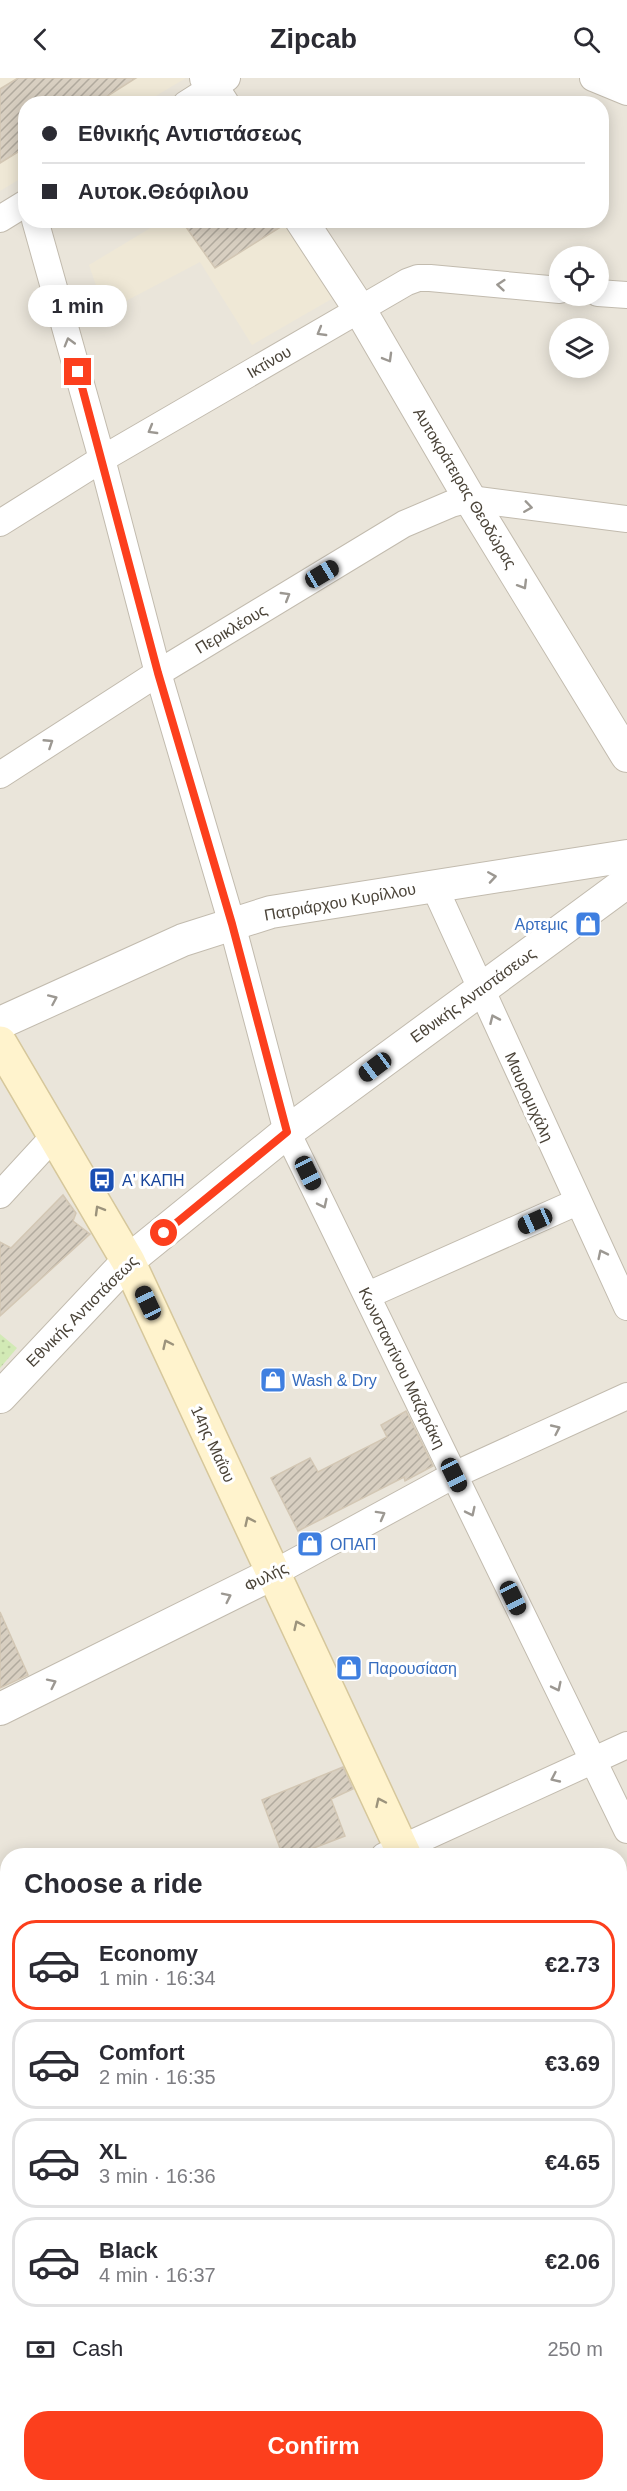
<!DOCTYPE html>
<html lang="en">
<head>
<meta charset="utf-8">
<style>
  :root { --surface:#fff; --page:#f7f7f7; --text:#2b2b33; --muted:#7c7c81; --line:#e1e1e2; --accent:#fc3f1d }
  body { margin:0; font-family:Helvetica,sans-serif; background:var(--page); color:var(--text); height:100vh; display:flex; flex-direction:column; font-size:22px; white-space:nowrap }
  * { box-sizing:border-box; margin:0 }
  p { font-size:20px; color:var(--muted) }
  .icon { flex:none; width:33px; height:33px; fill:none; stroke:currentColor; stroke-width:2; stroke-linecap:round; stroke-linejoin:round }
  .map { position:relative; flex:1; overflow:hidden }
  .side { position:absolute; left:0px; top:1770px; width:627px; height:644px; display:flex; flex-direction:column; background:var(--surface); border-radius:24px 24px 0 0; box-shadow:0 3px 15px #0003 }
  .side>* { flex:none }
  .hud { position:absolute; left:18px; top:18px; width:591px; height:132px; border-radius:24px; box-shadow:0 3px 15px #0003; display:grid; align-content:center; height:132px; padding:0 24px; background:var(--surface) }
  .buttons { position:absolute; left:549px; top:168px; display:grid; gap:12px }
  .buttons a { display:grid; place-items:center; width:60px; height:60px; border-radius:50%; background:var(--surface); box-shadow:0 3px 15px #0003; font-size:30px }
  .end { position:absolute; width:27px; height:27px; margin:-14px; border:8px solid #fc3f1d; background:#fff; box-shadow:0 0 0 3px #fff }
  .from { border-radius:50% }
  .bubble { position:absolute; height:42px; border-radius:21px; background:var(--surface); box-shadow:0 3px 15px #0003; font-size:20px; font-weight:700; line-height:42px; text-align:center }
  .car { position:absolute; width:18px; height:36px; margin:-18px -9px; border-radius:8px; box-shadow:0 0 4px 2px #0007; background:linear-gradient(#222 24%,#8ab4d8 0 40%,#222 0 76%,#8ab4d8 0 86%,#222 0) }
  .hud b { display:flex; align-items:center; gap:21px; height:57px; font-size:22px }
  .hud b+b { border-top:2px solid var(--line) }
  .hud i { width:15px; height:15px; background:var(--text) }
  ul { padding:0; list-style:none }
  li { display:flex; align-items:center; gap:18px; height:90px; margin:0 12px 9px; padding:0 12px; border:3px solid var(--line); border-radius:24px }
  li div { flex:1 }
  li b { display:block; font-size:22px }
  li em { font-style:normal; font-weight:700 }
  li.selected { border-color:var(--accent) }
  li>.icon { width:54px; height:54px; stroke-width:1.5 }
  h2 { padding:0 24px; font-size:27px; line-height:72px }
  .pay { display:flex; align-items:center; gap:15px; height:66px; padding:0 24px; font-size:22px }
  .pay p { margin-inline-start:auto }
  .action { display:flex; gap:12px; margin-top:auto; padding:12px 24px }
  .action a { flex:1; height:69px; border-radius:24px; background:var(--accent); color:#fff; font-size:24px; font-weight:700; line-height:69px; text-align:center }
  header { display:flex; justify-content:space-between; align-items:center; height:78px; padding:0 24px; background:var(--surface); font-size:27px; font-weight:700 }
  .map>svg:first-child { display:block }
</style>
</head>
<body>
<header><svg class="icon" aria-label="back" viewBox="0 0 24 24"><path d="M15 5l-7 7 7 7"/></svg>Zipcab<svg class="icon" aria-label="search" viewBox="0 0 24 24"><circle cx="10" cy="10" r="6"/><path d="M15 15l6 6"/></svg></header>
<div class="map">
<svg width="627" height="2413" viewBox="0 0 627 2413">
  <defs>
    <pattern id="park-dots" width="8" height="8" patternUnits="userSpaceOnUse" patternTransform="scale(1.5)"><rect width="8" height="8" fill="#d2eab5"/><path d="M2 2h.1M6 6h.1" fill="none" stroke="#b6ca9c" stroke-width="1.8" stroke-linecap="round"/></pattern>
    <pattern id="building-hatch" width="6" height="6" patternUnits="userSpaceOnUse" patternTransform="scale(1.5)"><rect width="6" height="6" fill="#d8cfc1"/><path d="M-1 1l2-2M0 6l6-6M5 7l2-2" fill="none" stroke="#b1aa9e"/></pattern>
  </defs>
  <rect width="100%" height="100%" fill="#f6f3ec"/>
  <!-- residential -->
  <path fill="#eae5da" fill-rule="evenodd" d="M 0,0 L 627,0 L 627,2413 L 0,2413 ZM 26,26 L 602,26 L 602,142 L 26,142 ZM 560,178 L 598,178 L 598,218 L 560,218 ZM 560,250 L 598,250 L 598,290 L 560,290 ZM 8,1778 L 620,1778 L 620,2406 L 8,2406 Z"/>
  <!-- education -->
  <g fill="#efe8d6">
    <path d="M 0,0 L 186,0 L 144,25 L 26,26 L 25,98 L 0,113 Z"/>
    <path d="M 162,143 L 286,143 L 335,219 L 252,267 L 200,184 L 105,234 L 89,187 Z"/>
  </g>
  <!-- park -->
  <path fill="url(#park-dots)" d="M 0,1256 L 17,1270 L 0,1290 Z"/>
  <!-- building -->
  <g fill="url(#building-hatch)" stroke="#d3c7b4" stroke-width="1.5">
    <path d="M 18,0 L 136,0 L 95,26 L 26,26 L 26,69 L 0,85 L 0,11 Z"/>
    <path d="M 181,142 L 283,142 L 284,147 L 215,190 Z"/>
    <path d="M 63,1117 L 76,1135 L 73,1143 L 90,1156 L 0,1238 L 0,1164 L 11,1170 Z"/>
    <path d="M 406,1333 L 433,1388 L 405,1403 L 404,1399 L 298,1453 L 271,1400 L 310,1380 L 318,1394 L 387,1359 L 381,1347 Z"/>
    <path d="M 0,1534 L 28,1597 L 0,1610 Z"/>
    <path d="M 343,1689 L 353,1711 L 331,1721 L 345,1758 L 293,1778 L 283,1778 L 262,1722 Z"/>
  </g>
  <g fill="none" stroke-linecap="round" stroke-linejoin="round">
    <defs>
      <g id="minor">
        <path d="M 593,0 L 627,14"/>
        <path d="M 186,26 L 227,0"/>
        <path d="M 0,141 L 26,125"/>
        <path d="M 35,142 L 102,381 L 158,595 L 232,846 L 287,1054 L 627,1752"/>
        <path d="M 598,215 L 627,217"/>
        <path d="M 0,445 L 102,381 L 407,204 L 418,200 L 430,200 L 560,212"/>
        <path d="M 0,697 L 158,595 L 404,446 L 451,426 L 470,421 L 627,441"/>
        <path d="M 434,808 L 627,1229"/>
        <path d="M 0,1117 L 56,1056"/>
        <path d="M 368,1217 L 577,1124"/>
        <path d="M 274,1495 L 454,1397 L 627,1318"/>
        <path d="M 384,1778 L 627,1667"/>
        <path d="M 0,1936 L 8,1933"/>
        <path d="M 620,1987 L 627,1984"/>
        <path d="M 0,2238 L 8,2235"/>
        <path d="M 0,2377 L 8,2373"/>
        <path d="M 260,2413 L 276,2406"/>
      </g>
      <g id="tertiary">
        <path d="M 206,0 L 223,26"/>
        <path d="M 301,142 L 360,232 L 470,421 L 627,678"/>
        <path d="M 0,945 L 183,862 L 271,834 L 627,778"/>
        <path d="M 0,1319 L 128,1183 L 287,1054 L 627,804"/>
        <path d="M 0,1631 L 274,1495"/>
      </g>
      <g id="secondary">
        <path d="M 0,965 L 128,1183 L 405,1778"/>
        <path d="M 620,2239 L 627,2255"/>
        <path d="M 0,2269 L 8,2285"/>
        <path d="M 65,2406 L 68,2413"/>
      </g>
    </defs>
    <!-- minor casing -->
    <use href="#minor" stroke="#c2bbae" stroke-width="28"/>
    <!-- tertiary casing -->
    <use href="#tertiary" stroke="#c2bbae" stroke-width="34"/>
    <!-- secondary casing -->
    <use href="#secondary" stroke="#d6c79b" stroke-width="36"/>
    <!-- minor -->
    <use href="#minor" stroke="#fff" stroke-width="26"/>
    <!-- tertiary -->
    <use href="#tertiary" stroke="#fff" stroke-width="32"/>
    <!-- secondary -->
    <use href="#secondary" stroke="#fff3cd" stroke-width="33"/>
  </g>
  <!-- one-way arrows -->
  <defs><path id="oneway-chevron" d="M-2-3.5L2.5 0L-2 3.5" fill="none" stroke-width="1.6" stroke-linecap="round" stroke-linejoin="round" transform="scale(1.5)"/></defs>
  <g stroke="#9c9892">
    <use href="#oneway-chevron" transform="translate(501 207) rotate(-175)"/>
    <use href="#oneway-chevron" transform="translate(321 254) rotate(150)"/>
    <use href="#oneway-chevron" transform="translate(69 264) rotate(-106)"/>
    <use href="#oneway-chevron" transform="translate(388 280) rotate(60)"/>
    <use href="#oneway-chevron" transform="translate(152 352) rotate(150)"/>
    <use href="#oneway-chevron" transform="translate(528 429) rotate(8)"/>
    <use href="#oneway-chevron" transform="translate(523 507) rotate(59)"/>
    <use href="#oneway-chevron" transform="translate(286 518) rotate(-31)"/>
    <use href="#oneway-chevron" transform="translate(49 665) rotate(-33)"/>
    <use href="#oneway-chevron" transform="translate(492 799) rotate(-9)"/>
    <use href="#oneway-chevron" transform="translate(53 921) rotate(-24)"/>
    <use href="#oneway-chevron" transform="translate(494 941) rotate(-114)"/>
    <use href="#oneway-chevron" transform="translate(323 1126) rotate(64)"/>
    <use href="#oneway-chevron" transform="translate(602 1176) rotate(-116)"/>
    <use href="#oneway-chevron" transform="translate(556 1351) rotate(-25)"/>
    <use href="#oneway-chevron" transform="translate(471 1434) rotate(64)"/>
    <use href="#oneway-chevron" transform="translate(381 1437) rotate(-29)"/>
    <use href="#oneway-chevron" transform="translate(227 1519) rotate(-26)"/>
    <use href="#oneway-chevron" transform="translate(52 1605) rotate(-26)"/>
    <use href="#oneway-chevron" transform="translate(557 1609) rotate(64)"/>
    <use href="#oneway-chevron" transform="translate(555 1700) rotate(155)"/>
  </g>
  <g stroke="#9c937c">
    <use href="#oneway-chevron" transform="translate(99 1132) rotate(-120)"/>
    <use href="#oneway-chevron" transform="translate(167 1266) rotate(-115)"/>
    <use href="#oneway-chevron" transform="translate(249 1443) rotate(-115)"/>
    <use href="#oneway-chevron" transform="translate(298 1547) rotate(-115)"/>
    <use href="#oneway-chevron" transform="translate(380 1724) rotate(-115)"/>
  </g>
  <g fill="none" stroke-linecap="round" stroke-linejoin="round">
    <!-- route -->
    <path stroke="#fc3f1d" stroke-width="8" d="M 78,294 L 158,595 L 232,846 L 287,1054 L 164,1155"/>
  </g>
  <!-- icons -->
  <defs>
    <symbol id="shop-square" viewBox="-11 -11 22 22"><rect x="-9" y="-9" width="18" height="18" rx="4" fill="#3f7fe0" stroke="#fff"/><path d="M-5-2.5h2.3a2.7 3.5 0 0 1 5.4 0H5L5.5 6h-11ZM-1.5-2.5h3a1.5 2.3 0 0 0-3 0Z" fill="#fff"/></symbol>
    <symbol id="bus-square" viewBox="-11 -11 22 22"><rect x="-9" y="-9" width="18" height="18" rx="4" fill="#1a4fb4" stroke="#fff"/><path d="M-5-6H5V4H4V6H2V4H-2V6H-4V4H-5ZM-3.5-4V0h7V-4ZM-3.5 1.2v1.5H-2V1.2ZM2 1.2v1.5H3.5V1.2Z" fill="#fff"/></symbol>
  </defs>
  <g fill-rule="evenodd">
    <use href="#shop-square" x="573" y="831" width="30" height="30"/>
    <use href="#bus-square" x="87" y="1087" width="30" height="30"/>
    <use href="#shop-square" x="258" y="1287" width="30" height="30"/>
    <use href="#shop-square" x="295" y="1451" width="30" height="30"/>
    <use href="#shop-square" x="334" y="1575" width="30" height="30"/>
  </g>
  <g text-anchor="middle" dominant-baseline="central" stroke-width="6" stroke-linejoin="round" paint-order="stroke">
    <!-- street labels -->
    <g font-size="16" fill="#4b4439" stroke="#fff">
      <text transform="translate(269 284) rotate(-30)">Ικτίνου</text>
      <text transform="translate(465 410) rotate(59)">Αυτοκράτειρας Θεοδώρας</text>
      <text transform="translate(231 551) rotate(-31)">Περικλέους</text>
      <text transform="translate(340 824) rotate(-10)">Πατριάρχου Κυρίλλου</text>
      <text transform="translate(473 917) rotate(-36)">Εθνικής Αντιστάσεως</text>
      <text transform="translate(529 1019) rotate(66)">Μαυρομιχάλη</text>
      <text transform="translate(82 1233) rotate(-45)">Εθνικής Αντιστάσεως</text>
      <text transform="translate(402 1290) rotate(64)">Κωνσταντίνου Μαζαράκη</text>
      <text transform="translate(213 1366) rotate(65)">14ης Μαΐου</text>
      <text transform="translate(266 1499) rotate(-27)">Φυλής</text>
    </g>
    <!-- shop labels -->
    <g font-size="16" fill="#366cbe" stroke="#fff" text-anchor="start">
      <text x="568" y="846" text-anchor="end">Αρτεμις</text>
      <text x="292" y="1302">Wash &amp; Dry</text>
      <text x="330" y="1466">ΟΠΑΠ</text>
      <text x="368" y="1590">Παρουσίαση</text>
    </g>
    <!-- transit labels -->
    <g font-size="16" fill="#164399" stroke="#fff" text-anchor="start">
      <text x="122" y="1102">Α' ΚΑΠΗ</text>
    </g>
  </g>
</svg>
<div class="buttons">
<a><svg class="icon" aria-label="locate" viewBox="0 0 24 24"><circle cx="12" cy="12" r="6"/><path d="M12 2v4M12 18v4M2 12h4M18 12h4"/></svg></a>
<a><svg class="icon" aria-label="layers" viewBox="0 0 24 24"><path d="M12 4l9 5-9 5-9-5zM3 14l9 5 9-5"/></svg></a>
</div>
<i class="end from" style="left:164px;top:1155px"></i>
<i class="end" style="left:78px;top:294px"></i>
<div class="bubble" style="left:28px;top:207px;width:99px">1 min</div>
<i class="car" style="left:322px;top:496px;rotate:59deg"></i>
<i class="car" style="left:375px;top:989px;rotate:233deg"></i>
<i class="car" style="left:308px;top:1095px;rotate:154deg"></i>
<i class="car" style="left:535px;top:1143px;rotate:246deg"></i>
<i class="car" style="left:148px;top:1225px;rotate:335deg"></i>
<i class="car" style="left:454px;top:1397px;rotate:154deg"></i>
<i class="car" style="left:513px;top:1520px;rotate:154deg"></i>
<div class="hud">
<b><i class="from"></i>Εθνικής Αντιστάσεως</b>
<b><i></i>Αυτοκ.Θεόφιλου</b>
</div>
<section class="side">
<h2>Choose a ride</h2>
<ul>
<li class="selected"><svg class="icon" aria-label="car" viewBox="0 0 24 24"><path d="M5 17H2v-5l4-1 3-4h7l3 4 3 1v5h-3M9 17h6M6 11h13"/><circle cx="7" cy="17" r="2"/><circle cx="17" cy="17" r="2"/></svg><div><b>Economy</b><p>1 min · 16:34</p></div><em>€2.73</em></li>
<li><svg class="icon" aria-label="car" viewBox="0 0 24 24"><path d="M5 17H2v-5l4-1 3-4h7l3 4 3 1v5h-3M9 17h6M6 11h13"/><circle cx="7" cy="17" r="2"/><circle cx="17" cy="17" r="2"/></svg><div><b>Comfort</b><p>2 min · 16:35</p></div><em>€3.69</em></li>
<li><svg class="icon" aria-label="car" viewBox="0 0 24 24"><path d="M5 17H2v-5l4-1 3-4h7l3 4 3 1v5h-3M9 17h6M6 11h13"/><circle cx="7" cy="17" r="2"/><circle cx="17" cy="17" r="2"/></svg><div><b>XL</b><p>3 min · 16:36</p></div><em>€4.65</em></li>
<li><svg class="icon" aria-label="car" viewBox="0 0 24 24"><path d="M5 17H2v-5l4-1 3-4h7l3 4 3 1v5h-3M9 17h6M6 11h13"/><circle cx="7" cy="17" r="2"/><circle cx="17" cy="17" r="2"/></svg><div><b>Black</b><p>4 min · 16:37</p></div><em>€2.06</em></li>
</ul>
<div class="pay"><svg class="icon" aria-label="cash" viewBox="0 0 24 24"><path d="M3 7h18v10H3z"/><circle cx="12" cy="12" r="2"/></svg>Cash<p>250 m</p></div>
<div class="action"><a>Confirm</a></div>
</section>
</div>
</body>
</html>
